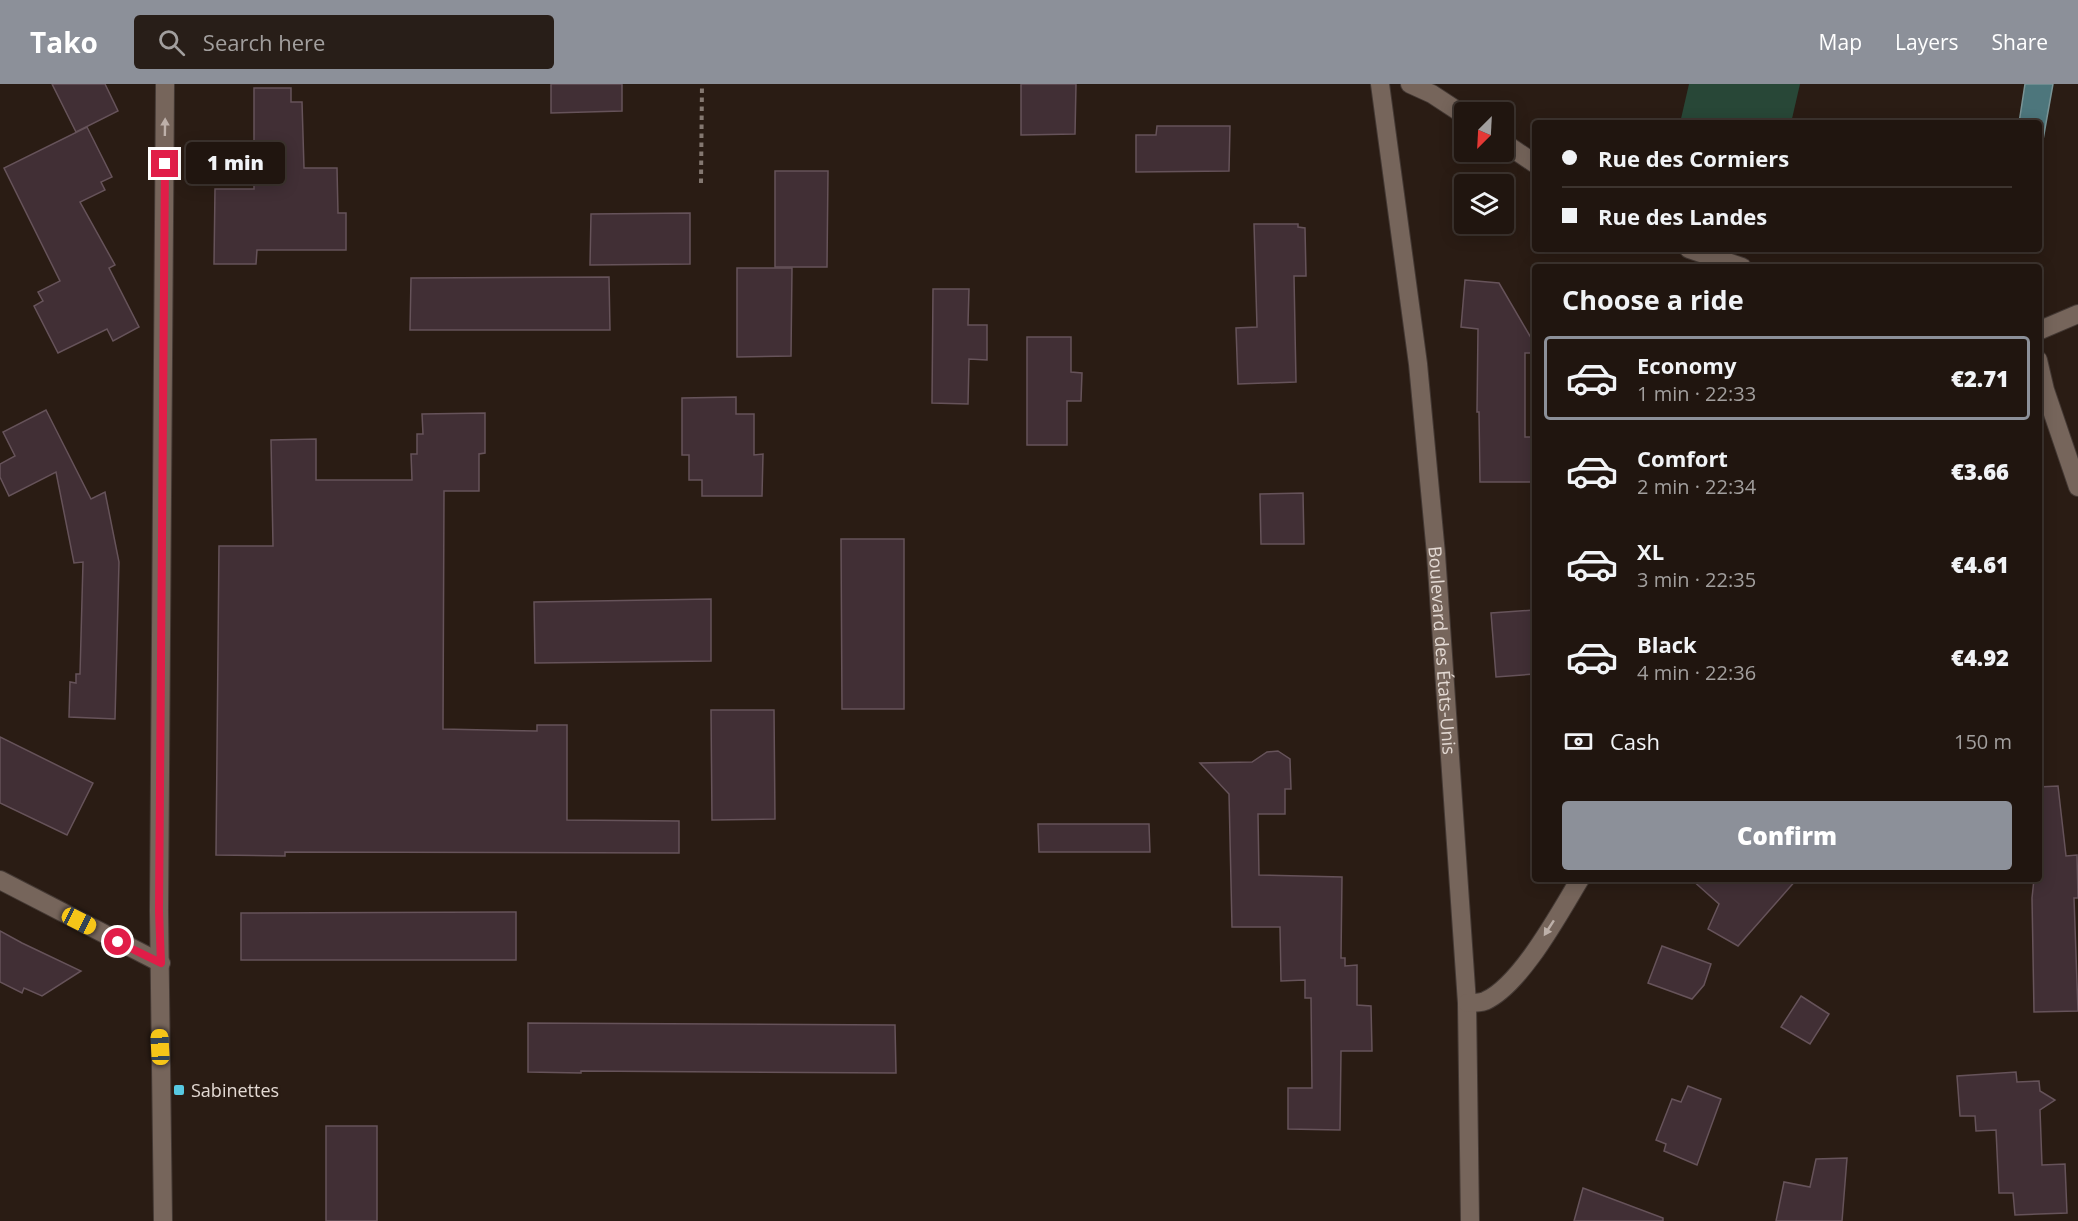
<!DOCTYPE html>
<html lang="en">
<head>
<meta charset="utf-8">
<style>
  :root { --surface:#20150f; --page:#281e18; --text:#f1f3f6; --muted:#a29f9e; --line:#3d342f; --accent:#8c9099 }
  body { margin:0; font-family:"Open Sans",sans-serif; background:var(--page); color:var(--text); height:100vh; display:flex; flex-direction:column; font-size:22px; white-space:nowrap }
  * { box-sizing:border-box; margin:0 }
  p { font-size:20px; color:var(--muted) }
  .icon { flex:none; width:33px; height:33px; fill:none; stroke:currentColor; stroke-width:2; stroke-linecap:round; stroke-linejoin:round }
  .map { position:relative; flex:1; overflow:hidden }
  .drawer { position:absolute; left:1532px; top:180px; width:510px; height:618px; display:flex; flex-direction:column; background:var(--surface); border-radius:6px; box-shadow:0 3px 15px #0003,0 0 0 2px var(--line) }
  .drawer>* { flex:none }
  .banner { position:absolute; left:1532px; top:36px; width:510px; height:132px; border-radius:6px; box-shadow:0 3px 15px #0003,0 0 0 2px var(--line); display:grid; align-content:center; height:132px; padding:0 30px; background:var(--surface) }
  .needle { width:39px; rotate:204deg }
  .controls { position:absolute; left:1454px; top:18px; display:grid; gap:12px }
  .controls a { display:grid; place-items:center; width:60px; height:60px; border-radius:6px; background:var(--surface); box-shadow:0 3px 15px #0003,0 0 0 2px var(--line); font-size:30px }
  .end { position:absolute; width:27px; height:27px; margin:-14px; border:8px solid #e11d48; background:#fff; box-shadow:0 0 0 3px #fff }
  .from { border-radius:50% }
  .bubble { position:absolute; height:42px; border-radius:6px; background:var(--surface); box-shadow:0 3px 15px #0003,0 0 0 2px var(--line); font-size:20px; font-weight:800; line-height:42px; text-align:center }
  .car { position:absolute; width:18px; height:36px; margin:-18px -9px; border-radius:8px; box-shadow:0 0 4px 2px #0007; background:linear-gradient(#f5c518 24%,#345 0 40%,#f5c518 0 76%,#345 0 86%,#f5c518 0) }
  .banner b { display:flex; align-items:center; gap:21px; height:57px; font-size:22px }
  .banner b+b { border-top:2px solid var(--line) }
  .banner i { width:15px; height:15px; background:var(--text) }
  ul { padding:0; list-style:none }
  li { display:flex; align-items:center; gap:18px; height:84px; margin:0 12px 9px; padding:0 18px; border:3px solid transparent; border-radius:6px }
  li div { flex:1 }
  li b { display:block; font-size:22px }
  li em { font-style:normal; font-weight:800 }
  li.active { border-color:var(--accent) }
  li>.icon { width:54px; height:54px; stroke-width:1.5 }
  h2 { padding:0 30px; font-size:27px; line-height:72px }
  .pay { display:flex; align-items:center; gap:15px; height:66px; padding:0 30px; font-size:22px }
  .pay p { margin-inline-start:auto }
  .button { display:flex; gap:12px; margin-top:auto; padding:12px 30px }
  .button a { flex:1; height:69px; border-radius:6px; background:var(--accent); color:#fff; font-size:24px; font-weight:800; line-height:69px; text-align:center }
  header { display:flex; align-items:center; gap:36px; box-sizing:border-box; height:84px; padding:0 30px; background:var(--accent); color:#fff }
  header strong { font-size:28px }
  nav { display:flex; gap:33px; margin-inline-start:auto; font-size:21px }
  .search { width:420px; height:54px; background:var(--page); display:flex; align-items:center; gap:15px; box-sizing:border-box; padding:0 21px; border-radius:6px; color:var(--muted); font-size:22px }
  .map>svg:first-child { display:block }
</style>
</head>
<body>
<header>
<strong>Tako</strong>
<div class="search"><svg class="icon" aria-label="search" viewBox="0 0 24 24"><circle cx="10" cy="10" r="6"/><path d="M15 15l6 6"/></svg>Search here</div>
<nav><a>Map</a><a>Layers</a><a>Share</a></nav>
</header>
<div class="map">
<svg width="2078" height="1137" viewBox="0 0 2078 1137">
  <rect width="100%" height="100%" fill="#2a1c14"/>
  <!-- green -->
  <path fill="#284737" d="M 1689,0 L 1800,0 L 1791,39 L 1680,39 Z"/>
  <!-- water -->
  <path fill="#4d767c" stroke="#7a9496" stroke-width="1.5" d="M 2025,0 L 2053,0 L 2041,67 L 2039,67 L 2038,39 L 2019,39 Z"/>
  <!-- building -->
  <g fill="#412f35" stroke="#66535a" stroke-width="1.5">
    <path d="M 52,0 L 105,0 L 118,27 L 76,48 Z"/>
    <path d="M 551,0 L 622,0 L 622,27 L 551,29 Z"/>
    <path d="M 1021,0 L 1076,0 L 1075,50 L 1021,51 Z"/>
    <path d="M 254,4 L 291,4 L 291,18 L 302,18 L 304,84 L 337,84 L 338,129 L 346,129 L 346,166 L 257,166 L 256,180 L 214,180 L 215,105 L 254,105 Z"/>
    <path d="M 1157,42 L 1230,42 L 1229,87 L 1136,88 L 1136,51 L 1156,51 Z"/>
    <path d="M 87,43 L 112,93 L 101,98 L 105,106 L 80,118 L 115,181 L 109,184 L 139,243 L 113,257 L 107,245 L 58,269 L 34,222 L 43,217 L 38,208 L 60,197 L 4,84 Z"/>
    <path d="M 775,87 L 828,87 L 827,183 L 775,183 Z"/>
    <path d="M 690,129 L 690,180 L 590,181 L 591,130 Z"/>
    <path d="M 1254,140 L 1298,140 L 1298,143 L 1305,144 L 1306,192 L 1294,192 L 1296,298 L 1238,300 L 1236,244 L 1257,243 Z"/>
    <path d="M 737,184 L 792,184 L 791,272 L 737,273 Z"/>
    <path d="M 609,193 L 610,246 L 410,246 L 411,194 Z"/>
    <path d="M 1465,196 L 1499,199 L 1534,259 L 1534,269 L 1525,269 L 1525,353 L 1534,353 L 1534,398 L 1480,398 L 1479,328 L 1477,328 L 1478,245 L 1461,243 Z"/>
    <path d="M 933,205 L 969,205 L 968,241 L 987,241 L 987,276 L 969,275 L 968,320 L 932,319 Z"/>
    <path d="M 1027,253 L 1071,253 L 1071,288 L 1082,289 L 1081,317 L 1067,317 L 1067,361 L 1027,361 Z"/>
    <path d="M 736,313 L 736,330 L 754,330 L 754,371 L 763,370 L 762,412 L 702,412 L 702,396 L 689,396 L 689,371 L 682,371 L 682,314 Z"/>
    <path d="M 46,326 L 91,415 L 105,408 L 119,478 L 115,635 L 69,633 L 70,598 L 76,599 L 76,590 L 80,590 L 83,478 L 74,479 L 56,388 L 9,412 L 0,393 L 0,380 L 15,372 L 3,348 Z"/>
    <path d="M 485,329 L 485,369 L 479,370 L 479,407 L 444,407 L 443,645 L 537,647 L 537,641 L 567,641 L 567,736 L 679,737 L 679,769 L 285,768 L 285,772 L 216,771 L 219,462 L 273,462 L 271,356 L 316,355 L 316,396 L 412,396 L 411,370 L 417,370 L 417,350 L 423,350 L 422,330 Z"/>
    <path d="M 1303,409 L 1304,460 L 1261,460 L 1260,410 Z"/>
    <path d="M 841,455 L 904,455 L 904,625 L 842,625 Z"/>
    <path d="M 711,515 L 711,577 L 535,579 L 534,518 Z"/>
    <path d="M 1534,526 L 1534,590 L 1496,593 L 1491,529 Z"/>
    <path d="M 711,626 L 774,626 L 775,735 L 712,736 Z"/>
    <path d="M 0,653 L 93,699 L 67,751 L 0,719 Z"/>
    <path d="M 1278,667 L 1290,675 L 1291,705 L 1285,705 L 1285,730 L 1258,730 L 1259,791 L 1342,793 L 1341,874 L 1345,874 L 1345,882 L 1357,881 L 1357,921 L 1371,922 L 1372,967 L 1341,967 L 1340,1046 L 1288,1045 L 1288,1004 L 1312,1004 L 1311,914 L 1305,914 L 1305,896 L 1281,897 L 1280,843 L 1232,843 L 1229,710 L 1200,679 L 1252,678 L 1267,668 Z"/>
    <path d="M 2058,702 L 2066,772 L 2077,771 L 2078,814 L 2074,814 L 2078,927 L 2034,928 L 2032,814 L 2034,795 L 2038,795 L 2038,703 Z"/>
    <path d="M 1038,740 L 1149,740 L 1150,768 L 1039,768 Z"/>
    <path d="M 1691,795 L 1797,795 L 1738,862 L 1708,845 L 1719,820 Z"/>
    <path d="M 516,828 L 516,876 L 241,876 L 241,829 Z"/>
    <path d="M 0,847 L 22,859 L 81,887 L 42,912 L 24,904 L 22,909 L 0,898 Z"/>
    <path d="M 1662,862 L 1711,880 L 1704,901 L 1692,915 L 1648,899 Z"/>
    <path d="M 1801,912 L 1829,930 L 1810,960 L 1781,943 Z"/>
    <path d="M 528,939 L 895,941 L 896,989 L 581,987 L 581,989 L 528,988 Z"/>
    <path d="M 2016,988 L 2017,998 L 2039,997 L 2040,1007 L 2055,1016 L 2040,1026 L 2042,1081 L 2065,1080 L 2067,1129 L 2015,1131 L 2013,1109 L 1999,1109 L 1996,1046 L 1976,1047 L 1975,1032 L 1960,1032 L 1957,992 Z"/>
    <path d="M 1688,1002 L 1721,1015 L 1697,1081 L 1664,1067 L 1666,1060 L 1656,1056 L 1672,1015 L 1681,1018 Z"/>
    <rect x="326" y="1042" width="51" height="95"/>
    <path d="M 1847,1074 L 1842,1137 L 1776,1137 L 1784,1098 L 1810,1103 L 1816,1075 Z"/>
    <path d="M 1583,1104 L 1663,1134 L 1663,1137 L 1574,1137 Z"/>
  </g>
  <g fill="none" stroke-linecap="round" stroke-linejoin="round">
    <defs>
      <g id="minor">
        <path id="s1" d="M 1380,0 L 1418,280 L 1436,470 L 1467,919 L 1470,1137"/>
        <path d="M 1410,0 L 1432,10 L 1464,31"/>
        <path d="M 1503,58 L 1534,79"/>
        <path d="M 1689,165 L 1742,183"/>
        <path d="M 2038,247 L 2078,230"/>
        <path d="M 2038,276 L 2045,306 L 2078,403"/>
        <path d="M 0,796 L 161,879"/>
        <path d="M 1467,919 C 1473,919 1480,919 1485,917 C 1521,901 1560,828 1580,795"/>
        <path d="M 163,1137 L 159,827 L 165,0"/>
      </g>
    </defs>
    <!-- minor casing -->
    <use href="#minor" stroke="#443934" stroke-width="20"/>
    <!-- path -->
    <path stroke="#847871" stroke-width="4" stroke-dasharray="4.5 4.5" stroke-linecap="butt" d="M 701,99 L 702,0"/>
    <!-- minor -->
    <use href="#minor" stroke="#76655b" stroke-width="18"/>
  </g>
  <!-- one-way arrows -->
  <defs><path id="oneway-solid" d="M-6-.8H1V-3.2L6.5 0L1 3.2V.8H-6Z" transform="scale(1.5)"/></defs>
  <g fill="#bdb0a9">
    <use href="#oneway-solid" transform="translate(165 43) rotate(-89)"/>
    <use href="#oneway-solid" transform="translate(1549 844) rotate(123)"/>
  </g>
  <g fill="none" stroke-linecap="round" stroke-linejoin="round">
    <!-- route -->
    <path stroke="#e11d48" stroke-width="8" d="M 118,858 L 161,879 L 159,827 L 165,80"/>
  </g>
  <!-- markers -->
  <rect fill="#57c9e2" stroke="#2a1c14" stroke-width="2" x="173" y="1000" width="12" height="12" rx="3"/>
  <g text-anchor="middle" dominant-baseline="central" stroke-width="5" stroke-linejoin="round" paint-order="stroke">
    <!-- street labels -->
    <g font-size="18" fill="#e3d9d3" stroke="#2a1c14">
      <text stroke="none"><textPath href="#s1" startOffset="570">Boulevard des États-Unis</textPath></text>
    </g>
    <!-- poi labels -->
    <g font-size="18" fill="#e3d9d3" stroke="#2a1c14" text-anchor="start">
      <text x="191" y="1006">Sabinettes</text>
    </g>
  </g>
</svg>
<div class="controls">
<a><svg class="needle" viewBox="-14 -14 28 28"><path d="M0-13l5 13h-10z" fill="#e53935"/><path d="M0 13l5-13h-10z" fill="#a29f9e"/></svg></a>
<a><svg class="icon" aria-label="layers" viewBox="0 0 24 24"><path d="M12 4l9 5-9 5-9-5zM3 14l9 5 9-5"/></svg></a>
</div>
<i class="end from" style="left:118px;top:858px"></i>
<i class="end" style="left:165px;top:80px"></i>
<div class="bubble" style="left:186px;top:58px;width:99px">1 min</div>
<i class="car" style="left:79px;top:837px;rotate:117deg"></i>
<i class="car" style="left:160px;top:963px;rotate:357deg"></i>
<div class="banner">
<b><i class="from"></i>Rue des Cormiers</b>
<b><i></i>Rue des Landes</b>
</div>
<section class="drawer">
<h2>Choose a ride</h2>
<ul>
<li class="active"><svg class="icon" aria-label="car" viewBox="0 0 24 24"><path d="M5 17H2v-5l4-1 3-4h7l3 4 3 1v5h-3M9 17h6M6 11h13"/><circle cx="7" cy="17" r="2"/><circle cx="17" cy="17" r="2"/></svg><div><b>Economy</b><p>1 min · 22:33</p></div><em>€2.71</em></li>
<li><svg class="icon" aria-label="car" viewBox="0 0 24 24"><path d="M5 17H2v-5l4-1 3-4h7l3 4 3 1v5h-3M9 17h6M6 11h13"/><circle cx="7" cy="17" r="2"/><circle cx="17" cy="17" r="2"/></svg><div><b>Comfort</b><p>2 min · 22:34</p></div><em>€3.66</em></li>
<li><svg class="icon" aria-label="car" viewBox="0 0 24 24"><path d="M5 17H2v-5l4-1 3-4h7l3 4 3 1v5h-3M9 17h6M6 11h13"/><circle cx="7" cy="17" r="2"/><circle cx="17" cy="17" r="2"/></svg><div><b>XL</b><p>3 min · 22:35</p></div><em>€4.61</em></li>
<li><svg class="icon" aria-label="car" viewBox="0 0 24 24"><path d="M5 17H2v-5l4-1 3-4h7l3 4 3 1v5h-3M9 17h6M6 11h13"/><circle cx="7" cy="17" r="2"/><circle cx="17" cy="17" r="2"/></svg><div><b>Black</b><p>4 min · 22:36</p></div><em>€4.92</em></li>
</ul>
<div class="pay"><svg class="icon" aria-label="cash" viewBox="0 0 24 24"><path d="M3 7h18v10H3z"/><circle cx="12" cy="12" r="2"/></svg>Cash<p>150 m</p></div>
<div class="button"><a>Confirm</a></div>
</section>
</div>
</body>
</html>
